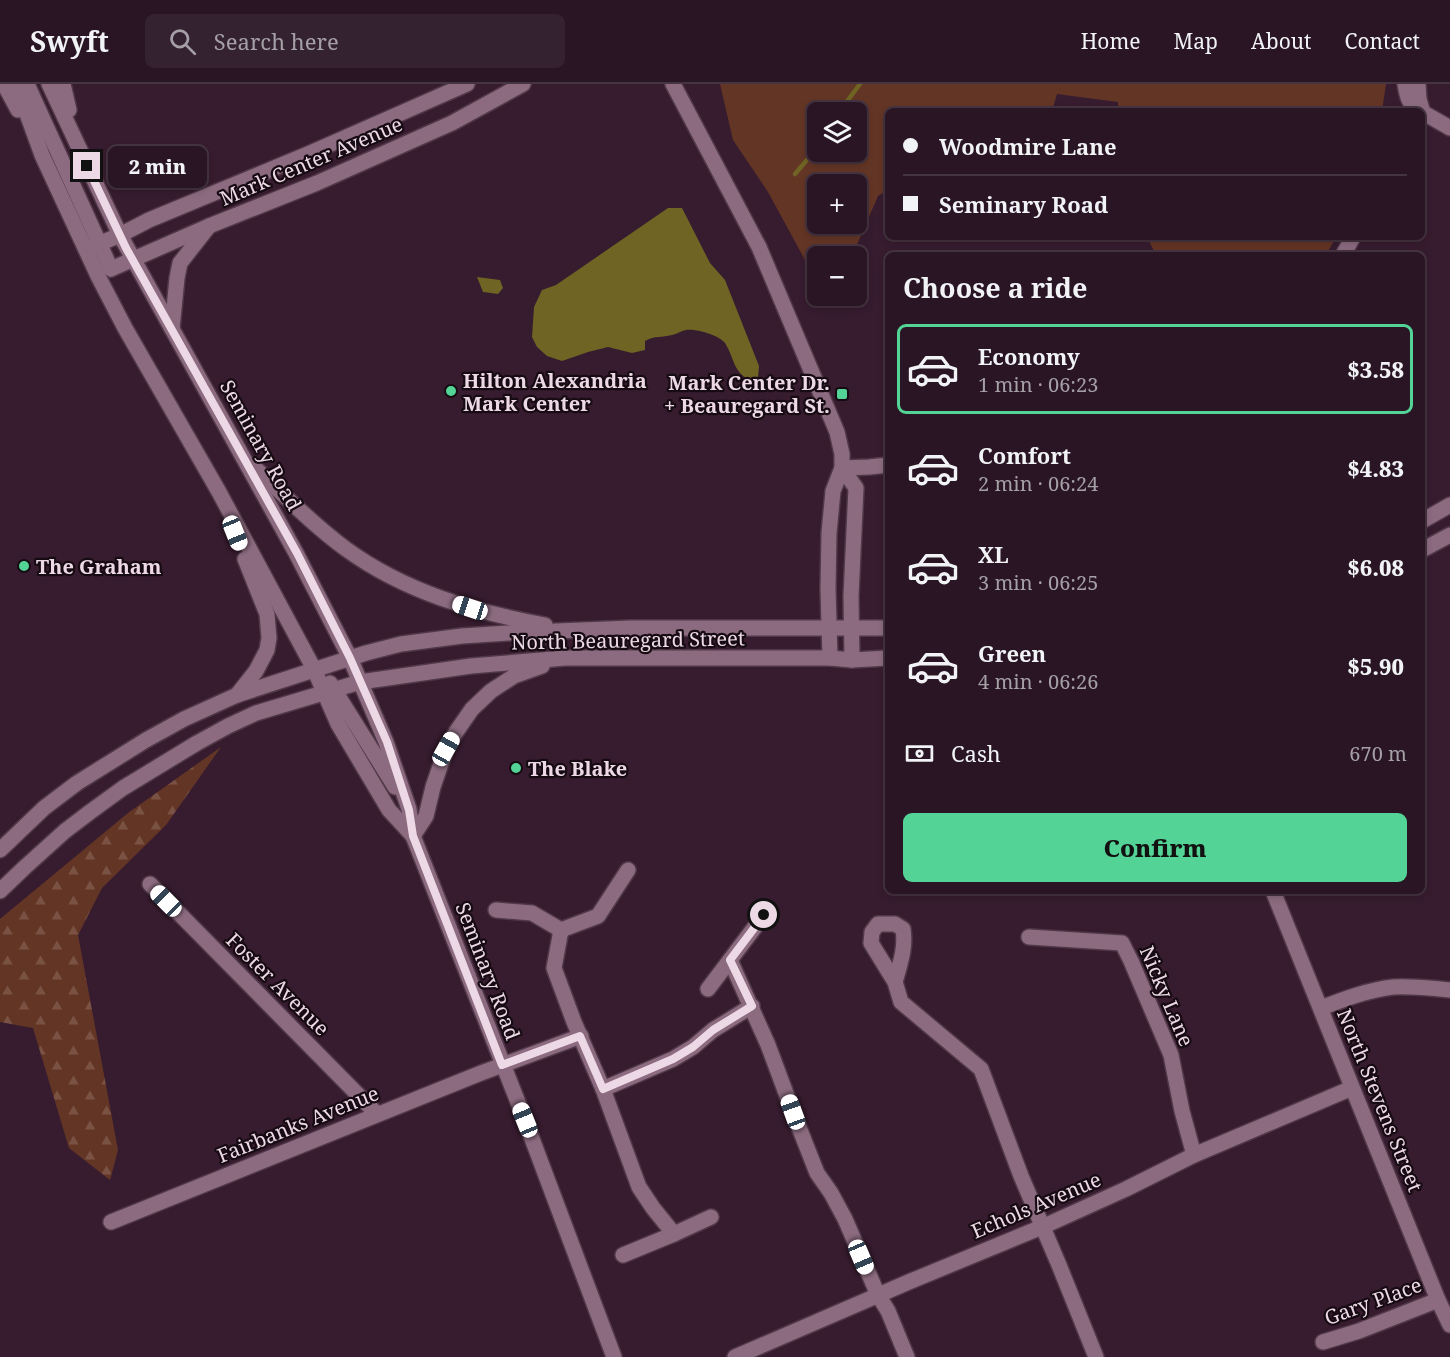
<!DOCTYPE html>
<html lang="en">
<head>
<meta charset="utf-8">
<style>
  :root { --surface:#291523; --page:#352230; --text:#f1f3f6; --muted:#a59fa6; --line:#453441; --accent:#53d396 }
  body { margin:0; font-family:"Noto Serif",serif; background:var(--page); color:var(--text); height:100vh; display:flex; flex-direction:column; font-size:22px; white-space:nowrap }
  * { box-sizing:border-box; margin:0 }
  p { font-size:20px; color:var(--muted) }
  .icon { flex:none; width:33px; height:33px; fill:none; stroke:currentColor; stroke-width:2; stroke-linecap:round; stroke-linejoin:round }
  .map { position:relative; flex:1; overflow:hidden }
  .drawer { position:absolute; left:885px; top:168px; width:540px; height:642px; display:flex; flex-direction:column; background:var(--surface); border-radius:9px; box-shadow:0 3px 9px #0003,0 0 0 2px var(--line) }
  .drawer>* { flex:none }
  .guide { position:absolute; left:885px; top:24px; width:540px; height:132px; border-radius:9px; box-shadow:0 3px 9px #0003,0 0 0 2px var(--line); display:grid; align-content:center; height:132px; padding:0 18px; background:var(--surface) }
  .buttons { position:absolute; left:807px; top:18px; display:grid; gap:12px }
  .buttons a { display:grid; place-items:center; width:60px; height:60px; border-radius:9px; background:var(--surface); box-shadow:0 3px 9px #0003,0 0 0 2px var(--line); font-size:30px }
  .end { position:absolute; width:27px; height:27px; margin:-14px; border:8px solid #edd9e5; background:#111; box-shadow:0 0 0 3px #111 }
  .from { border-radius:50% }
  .bubble { position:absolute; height:42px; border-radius:9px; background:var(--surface); box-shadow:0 3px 9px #0003,0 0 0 2px var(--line); font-size:20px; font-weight:800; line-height:42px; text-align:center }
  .car { position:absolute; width:18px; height:36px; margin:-18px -9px; border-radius:8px; box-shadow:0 0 4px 2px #0007; background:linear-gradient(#fff 24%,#345 0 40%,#fff 0 76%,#345 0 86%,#fff 0) }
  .guide b { display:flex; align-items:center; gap:21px; height:57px; font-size:22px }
  .guide b+b { border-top:2px solid var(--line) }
  .guide i { width:15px; height:15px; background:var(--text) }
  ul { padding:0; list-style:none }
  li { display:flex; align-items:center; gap:18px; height:90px; margin:0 12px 9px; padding:0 6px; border:3px solid transparent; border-radius:9px }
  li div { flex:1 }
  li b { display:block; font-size:22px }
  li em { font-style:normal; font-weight:800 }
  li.active { border-color:var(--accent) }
  li>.icon { width:54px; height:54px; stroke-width:1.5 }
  h2 { padding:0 18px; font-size:27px; line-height:72px }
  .pay { display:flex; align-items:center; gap:15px; height:66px; padding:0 18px; font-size:22px }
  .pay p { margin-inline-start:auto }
  .primary-button { display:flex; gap:12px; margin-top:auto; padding:12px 18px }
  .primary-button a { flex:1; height:69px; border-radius:9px; background:var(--accent); color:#111; font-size:24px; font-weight:800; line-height:69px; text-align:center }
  header { display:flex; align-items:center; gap:36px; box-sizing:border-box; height:84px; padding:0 30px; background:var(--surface); border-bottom:2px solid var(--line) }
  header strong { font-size:28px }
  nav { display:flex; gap:33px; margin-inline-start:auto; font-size:21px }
  .search { width:420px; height:54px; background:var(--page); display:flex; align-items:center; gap:15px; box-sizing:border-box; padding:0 21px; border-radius:9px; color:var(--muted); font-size:22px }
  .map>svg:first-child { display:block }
</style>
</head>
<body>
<header>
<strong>Swyft</strong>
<div class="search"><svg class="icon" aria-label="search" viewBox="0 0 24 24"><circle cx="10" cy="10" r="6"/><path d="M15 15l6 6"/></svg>Search here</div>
<nav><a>Home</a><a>Map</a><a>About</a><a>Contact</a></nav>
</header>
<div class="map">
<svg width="1450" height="1273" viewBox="0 0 1450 1273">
  <defs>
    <pattern id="forest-firs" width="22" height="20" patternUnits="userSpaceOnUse" patternTransform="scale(1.5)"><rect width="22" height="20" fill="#633525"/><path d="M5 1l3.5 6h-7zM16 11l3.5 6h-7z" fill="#7a5244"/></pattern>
  </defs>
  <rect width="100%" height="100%" fill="#371c2f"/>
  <!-- forest -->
  <path fill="url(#forest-firs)" d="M 221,663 L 166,741 L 102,804 L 78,851 L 118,1066 L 110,1096 L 69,1064 L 33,944 L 0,938 L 0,835 L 128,729 Z"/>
  <!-- park -->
  <g fill="#633525" fill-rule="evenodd">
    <path d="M 720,0 L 1386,0 L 1382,27 L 1118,27 L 1118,18 L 1057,10 L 1052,27 L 888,27 L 888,106 L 878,112 L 852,172 L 818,172 L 817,198 L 768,108 L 733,56 ZM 818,28 L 856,28 L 856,68 L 818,68 ZM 818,100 L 856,100 L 856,140 L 818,140 Z"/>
    <path d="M 1147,153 L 1336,153 L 1326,171 L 1156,171 Z"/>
  </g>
  <!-- water -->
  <g fill="#6f6423">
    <path d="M 668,124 L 682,124 L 710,179 L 725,196 L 759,282 L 758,294 L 750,297 C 732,286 735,275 725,259 C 719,251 695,244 686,246 C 681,247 677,250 672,251 C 662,254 655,251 645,257 L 645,266 L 632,269 L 608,263 L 588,268 L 562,277 L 547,272 L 537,263 L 532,253 L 534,223 L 542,206 L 556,201 Z"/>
    <path d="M 477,193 L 500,196 L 503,204 L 498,210 L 483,208 Z"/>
  </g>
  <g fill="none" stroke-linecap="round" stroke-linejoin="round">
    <!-- stream -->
    <g stroke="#6f6423" stroke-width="4.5">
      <path d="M 839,28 L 860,0"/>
      <path d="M 795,90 L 818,63"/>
    </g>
    <defs>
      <g id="street">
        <path d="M 673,0 L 759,163 L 837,348 L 842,370 L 842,384 L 833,407 L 829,449 L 828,505 L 830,574"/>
        <path d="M 1405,0 C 1407,13 1409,21 1420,27"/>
        <path d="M 1418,0 L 1419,15 L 1423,29"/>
        <path d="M 1422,28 L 1450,44"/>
        <path d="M 89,164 L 120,151 L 149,136 L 308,70 L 467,0"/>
        <path d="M 1343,171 L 1353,153"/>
        <path d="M 111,185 L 209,142 L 317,99 L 452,39 L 523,0"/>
        <path d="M 842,384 L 856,404 L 851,512 L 852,576"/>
        <path d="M 842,384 L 869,383 L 888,381"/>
        <path d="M 150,800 L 377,1030"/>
        <path d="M 1273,807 L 1438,1216 L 1450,1241"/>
        <path d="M 496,826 L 532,829 L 561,846 L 598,832 L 628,786"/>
        <path d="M 561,846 L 554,884 L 574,938 L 603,1005 L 639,1103 L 653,1124 L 674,1150"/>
        <path d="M 1029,853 L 1122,859 L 1131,877 L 1171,971 L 1182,1027 L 1194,1071"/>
        <path d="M 730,876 L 768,961 L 793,1028 L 817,1089 L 831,1109 L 845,1135 L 878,1211 L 888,1227 L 907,1273"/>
        <path d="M 895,898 C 900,880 906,864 903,845 L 895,840 L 878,840 L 872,848 L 871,859 L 895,898 L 901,918 L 981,985 L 1021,1092 L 1059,1181 L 1096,1273"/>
        <path d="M 708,905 L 764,831"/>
        <path d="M 1321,924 C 1344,915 1368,906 1393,903 C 1412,902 1431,904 1450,906"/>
        <path d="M 603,1005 L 673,975 L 693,963 L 713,946 L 752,922"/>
        <path d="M 111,1138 L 481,989 L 581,952"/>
        <path d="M 623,1171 L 674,1150 L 711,1133"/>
        <path d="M 1323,1258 L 1359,1247 L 1438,1216"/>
        <path d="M 735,1273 L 911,1197 L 1042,1143 L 1126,1105 L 1194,1071 L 1352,1004"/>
      </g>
      <g id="secondary">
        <path d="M 4,0 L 18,26"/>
        <path d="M 16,0 L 42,71 L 98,192 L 125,244 L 219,408 L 314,585 L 338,640 L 389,726 L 413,752"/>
        <path d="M 27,0 L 111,185"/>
        <path d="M 49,0 L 120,151 L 296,469 L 350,574 L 386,658 L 409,725 L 413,752 L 525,1036 L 614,1273"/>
        <path d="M 63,0 L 69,26"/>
        <path d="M 172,245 L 177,194 L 180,179 L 209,142"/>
        <path d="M 254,383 C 284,411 313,441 346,465 C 405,508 475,528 545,541"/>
        <path d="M 1422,437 L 1450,421"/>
        <path d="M 1422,466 L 1450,451"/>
        <path d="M 330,599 L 395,703"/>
        <path d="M 237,611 L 256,587 L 267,566 L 269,554 L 267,530 L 245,475"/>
        <path d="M 413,752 L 426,732 L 433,703 L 446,665 L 456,648 L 472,625 L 491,607 L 514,592 L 542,582"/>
        <path d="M 0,766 L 44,724 L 77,699 L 146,656 L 184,635 L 237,611 L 366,569 L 401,560 L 462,552 L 508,549 L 631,544 L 888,544"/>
        <path d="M 0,807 L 24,784 L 65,747 L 90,728 L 123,704 L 197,659 L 228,642 L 256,629 L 360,598 L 471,582 L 565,574 L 830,574 L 852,576 L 888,574"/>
      </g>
    </defs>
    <!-- street casing -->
    <use href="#street" stroke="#503848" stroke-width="18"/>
    <!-- secondary casing -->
    <use href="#secondary" stroke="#503848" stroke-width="18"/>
    <!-- street -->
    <use href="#street" stroke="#8c6b80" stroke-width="15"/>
    <!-- secondary -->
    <use href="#secondary" stroke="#8c6b80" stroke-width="15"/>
  </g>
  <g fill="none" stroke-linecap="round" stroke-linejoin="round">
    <!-- route -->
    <path stroke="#edd9e5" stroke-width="8" d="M 87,82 L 126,164 L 297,469 L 350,574 L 387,658 L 409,726 L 413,752 L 502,981 L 580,952 L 603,1005 L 673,975 L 693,963 L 713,946 L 752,922 L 730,876 L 764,831"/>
  </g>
  <!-- markers -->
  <g fill="#53d396" stroke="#170b13" stroke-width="2">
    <circle cx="451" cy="307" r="6"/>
    <rect x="836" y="304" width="12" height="12" rx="3"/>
    <circle cx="24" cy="482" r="6"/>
    <circle cx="516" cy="684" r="6"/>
  </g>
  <g text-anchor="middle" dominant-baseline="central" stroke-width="4.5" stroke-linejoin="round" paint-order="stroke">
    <!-- street labels -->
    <g font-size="20" fill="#edd9e5" stroke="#170b13">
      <text transform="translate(311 77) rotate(-23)">Mark Center Avenue</text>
      <text transform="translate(261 361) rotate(61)">Seminary Road</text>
      <text transform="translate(628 556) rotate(-1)">North Beauregard Street</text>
      <text transform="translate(488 887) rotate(69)">Seminary Road</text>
      <text transform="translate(278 900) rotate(45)">Foster Avenue</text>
      <text transform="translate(1167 912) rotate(67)">Nicky Lane</text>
      <text transform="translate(1380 1016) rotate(68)">North Stevens Street</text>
      <text transform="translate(298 1040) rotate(-22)">Fairbanks Avenue</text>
      <text transform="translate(1036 1121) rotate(-23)">Echols Avenue</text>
      <text transform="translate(1373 1217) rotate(-20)">Gary Place</text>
    </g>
    <!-- poi labels -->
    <g font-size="20" font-weight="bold" fill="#edd9e5" stroke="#170b13" text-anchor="start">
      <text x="463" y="296">Hilton Alexandria<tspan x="463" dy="23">Mark Center</tspan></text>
      <text x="830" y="298" text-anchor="end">Mark Center Dr.<tspan x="830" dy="23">+ Beauregard St.</tspan></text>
      <text x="36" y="482">The Graham</text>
      <text x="528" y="684">The Blake</text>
    </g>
  </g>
</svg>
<div class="buttons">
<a><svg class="icon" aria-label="layers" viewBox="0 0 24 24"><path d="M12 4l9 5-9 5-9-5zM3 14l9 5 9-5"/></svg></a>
<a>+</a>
<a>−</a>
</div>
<i class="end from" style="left:764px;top:831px"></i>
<i class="end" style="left:87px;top:82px"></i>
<div class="bubble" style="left:108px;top:62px;width:99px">2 min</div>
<i class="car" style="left:235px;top:449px;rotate:158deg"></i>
<i class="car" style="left:470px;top:524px;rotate:288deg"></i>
<i class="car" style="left:446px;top:665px;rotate:29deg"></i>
<i class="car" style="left:166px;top:817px;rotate:315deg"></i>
<i class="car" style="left:793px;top:1028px;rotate:340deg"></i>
<i class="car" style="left:525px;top:1036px;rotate:338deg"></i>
<i class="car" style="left:861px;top:1173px;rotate:157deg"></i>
<div class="guide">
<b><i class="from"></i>Woodmire Lane</b>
<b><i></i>Seminary Road</b>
</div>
<section class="drawer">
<h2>Choose a ride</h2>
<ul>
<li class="active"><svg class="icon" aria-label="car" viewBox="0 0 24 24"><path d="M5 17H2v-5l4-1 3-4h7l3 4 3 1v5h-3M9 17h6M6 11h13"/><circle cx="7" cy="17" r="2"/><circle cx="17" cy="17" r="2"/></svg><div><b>Economy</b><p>1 min · 06:23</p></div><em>$3.58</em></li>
<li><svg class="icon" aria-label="car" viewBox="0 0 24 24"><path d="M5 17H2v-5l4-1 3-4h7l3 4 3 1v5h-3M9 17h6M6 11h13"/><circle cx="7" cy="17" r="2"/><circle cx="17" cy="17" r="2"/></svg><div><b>Comfort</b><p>2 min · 06:24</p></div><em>$4.83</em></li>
<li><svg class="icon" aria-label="car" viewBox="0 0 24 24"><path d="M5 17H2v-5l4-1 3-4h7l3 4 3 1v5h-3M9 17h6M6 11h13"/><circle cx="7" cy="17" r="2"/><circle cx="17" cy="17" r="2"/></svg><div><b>XL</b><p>3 min · 06:25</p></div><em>$6.08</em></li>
<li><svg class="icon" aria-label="car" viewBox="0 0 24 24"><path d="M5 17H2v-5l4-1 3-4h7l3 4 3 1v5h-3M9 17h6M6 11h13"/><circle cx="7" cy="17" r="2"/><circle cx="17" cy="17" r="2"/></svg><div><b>Green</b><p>4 min · 06:26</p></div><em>$5.90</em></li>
</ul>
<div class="pay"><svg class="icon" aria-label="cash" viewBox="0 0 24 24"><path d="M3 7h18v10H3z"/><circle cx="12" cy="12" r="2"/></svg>Cash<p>670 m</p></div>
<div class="primary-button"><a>Confirm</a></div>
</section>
</div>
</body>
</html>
